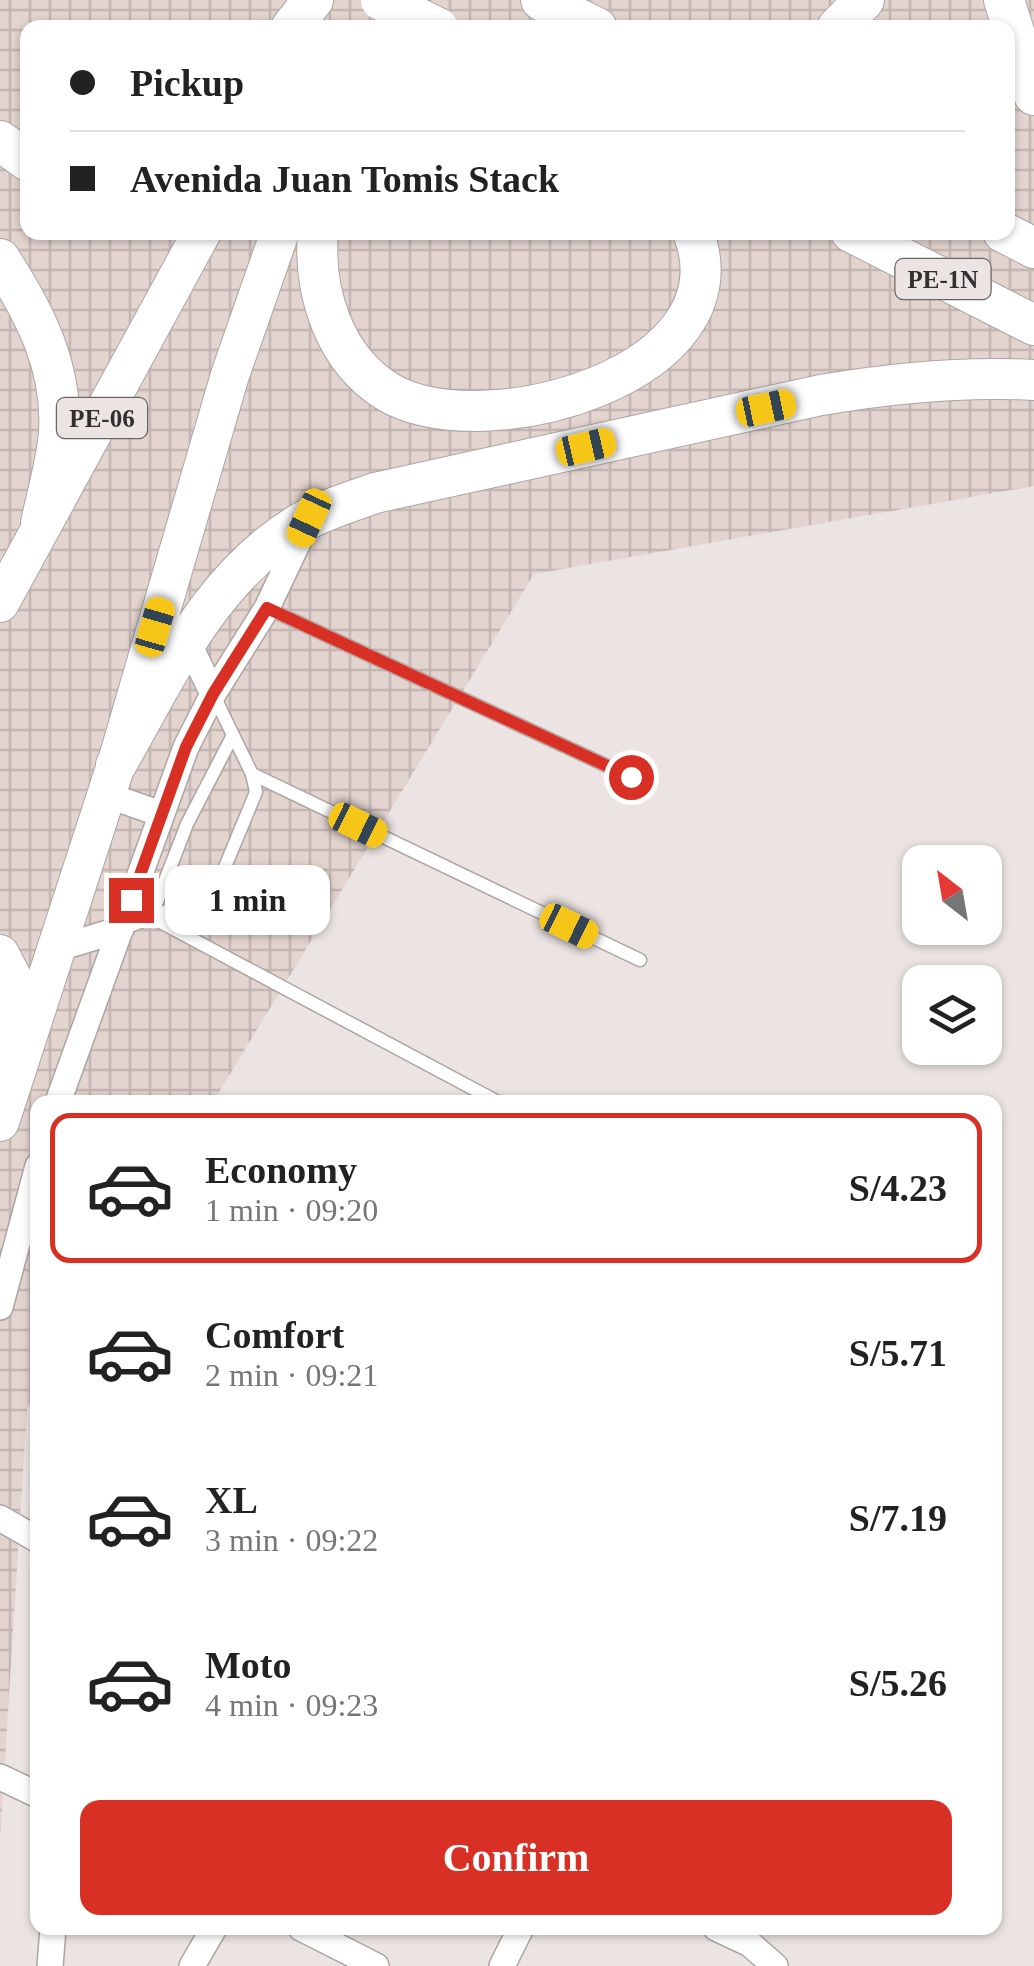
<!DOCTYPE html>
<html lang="en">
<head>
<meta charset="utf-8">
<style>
  :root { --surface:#fff; --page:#f2f2f2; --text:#222; --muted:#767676; --line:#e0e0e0; --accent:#d93025 }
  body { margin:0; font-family:"Times New Roman",serif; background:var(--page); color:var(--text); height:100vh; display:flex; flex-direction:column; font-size:38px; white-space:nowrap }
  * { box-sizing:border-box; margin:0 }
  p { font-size:32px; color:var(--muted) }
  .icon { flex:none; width:55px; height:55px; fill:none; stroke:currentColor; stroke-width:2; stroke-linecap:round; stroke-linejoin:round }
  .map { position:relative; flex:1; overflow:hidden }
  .panel { position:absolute; left:30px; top:1095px; width:972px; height:840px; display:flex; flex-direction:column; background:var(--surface); border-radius:20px; box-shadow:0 2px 8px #0004 }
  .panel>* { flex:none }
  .guide { position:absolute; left:20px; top:20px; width:995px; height:220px; border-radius:20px; box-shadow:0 2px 8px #0004; display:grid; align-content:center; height:220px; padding:0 50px; background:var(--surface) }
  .needle { width:65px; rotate:329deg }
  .controls { position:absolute; left:902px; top:845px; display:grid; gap:20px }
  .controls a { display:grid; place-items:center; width:100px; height:100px; border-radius:20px; background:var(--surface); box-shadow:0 2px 8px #0004; font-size:50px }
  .end { position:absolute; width:45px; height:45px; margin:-22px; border:12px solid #d93025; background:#fff; box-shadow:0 0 0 5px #fff }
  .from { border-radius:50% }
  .bubble { position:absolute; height:70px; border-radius:20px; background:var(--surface); box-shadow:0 2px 8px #0004; font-size:32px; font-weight:600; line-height:70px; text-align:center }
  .car { position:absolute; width:30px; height:60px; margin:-30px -15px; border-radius:12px; box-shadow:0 0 8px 2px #0007; background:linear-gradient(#f5c518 24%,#345 0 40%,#f5c518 0 76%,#345 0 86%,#f5c518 0) }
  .guide b { display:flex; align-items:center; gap:35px; height:95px; font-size:38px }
  .guide b+b { border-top:2px solid var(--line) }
  .guide i { width:25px; height:25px; background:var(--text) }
  ul { padding:18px 0 0; list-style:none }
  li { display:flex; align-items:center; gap:30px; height:150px; margin:0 20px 15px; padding:0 30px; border:5px solid transparent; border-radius:20px }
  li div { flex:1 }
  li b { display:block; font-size:38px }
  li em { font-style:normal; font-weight:600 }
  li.active { border-color:var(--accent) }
  li>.icon { width:90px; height:90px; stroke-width:1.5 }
  .cta { display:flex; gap:20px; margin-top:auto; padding:20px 50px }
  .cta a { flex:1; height:115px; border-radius:20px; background:var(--accent); color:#fff; font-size:40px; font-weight:600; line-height:115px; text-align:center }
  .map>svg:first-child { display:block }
</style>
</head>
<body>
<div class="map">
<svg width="1034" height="1966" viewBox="0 0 1034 1966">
  <defs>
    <pattern id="industrial-grid" width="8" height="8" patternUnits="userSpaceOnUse" patternTransform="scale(2.5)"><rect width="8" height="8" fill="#e4d4d0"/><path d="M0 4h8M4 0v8" fill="none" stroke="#c4b6b3"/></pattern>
  </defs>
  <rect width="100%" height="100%" fill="#ebe4e2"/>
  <!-- industrial -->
  <path fill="url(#industrial-grid)" fill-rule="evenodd" d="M 0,0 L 1034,0 L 1034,486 L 534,574 L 213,1102 L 38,1102 L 37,1392 L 27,1409 L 0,1839 ZM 28,28 L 1008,28 L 1008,232 L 28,232 Z"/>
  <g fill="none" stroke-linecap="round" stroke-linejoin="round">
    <defs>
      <g id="service">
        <path d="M 267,608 L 631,777"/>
        <path d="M 233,735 L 187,824 L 151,917 L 498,1102"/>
        <path d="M 252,774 L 640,960"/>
        <path d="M 123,929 L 215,891 L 256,792 L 252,774 L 213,694"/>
      </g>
      <g id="minor">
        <path d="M 187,640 L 213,694"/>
        <path d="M 107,795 L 161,814"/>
        <path d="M 56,949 L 121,929"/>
        <path d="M 58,1102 L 186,747 L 213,694 L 267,608 L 307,523"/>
        <path d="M 0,1307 L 38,1166"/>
        <path d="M 0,1518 L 38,1540"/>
        <path d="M 0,1777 L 38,1795"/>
        <path d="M 301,1928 L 376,1966"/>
        <path d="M 716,1928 L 750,1944 L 775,1966"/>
        <path d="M 50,1966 L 53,1928"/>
        <path d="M 192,1966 L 214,1928"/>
        <path d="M 502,1966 L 521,1928"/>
      </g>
      <g id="primary">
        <path d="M 0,603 L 202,232"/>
        <path d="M 0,954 L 13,979 L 7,1047"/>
        <path d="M 0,1122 L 116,765 L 230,375 L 280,232"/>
      </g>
      <g id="trunk">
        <path d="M 541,0 L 597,28"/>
        <path d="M 1004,0 L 1034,95"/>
        <path d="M 291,28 L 313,0"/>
        <path d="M 837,28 L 864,0"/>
        <path d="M 0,141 L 28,161"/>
        <path d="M 318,232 C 313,292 334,359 388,392 C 483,448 749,375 693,232"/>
        <path d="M 851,232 L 1034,325"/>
        <path d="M 1003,232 L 1034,248"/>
        <path d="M 0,259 C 34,312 63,366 59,432 C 57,462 47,493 41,523"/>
        <path d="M 116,765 C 168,674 213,570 310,518 C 330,508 353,501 375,493 L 821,395 C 892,383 961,376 1034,380"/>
      </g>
    </defs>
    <!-- service casing -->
    <use href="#service" stroke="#aca5a3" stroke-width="15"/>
    <!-- minor casing -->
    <use href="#minor" stroke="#aca5a3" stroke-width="28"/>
    <!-- primary casing -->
    <use href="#primary" stroke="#aca5a3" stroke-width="40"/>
    <!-- trunk casing -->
    <use href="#trunk" stroke="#aca5a3" stroke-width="42"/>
    <!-- service -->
    <use href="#service" stroke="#fff" stroke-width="12"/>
    <!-- minor -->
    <use href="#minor" stroke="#fff" stroke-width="25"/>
    <!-- primary -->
    <use href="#primary" stroke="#fff" stroke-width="38"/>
    <!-- trunk -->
    <use href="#trunk" stroke="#fff" stroke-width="40"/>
    <defs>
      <path id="trunk-bridge" d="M 381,0 L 438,28"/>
    </defs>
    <!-- trunk-bridge casing -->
    <use href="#trunk-bridge" stroke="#aca5a3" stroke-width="42" stroke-linecap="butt"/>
    <!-- trunk-bridge -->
    <use href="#trunk-bridge" stroke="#fff" stroke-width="40"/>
  </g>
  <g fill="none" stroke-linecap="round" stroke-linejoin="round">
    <!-- route -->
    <path stroke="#d93025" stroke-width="12" d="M 131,900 L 186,747 L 213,694 L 267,608 L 631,777"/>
  </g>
  <g text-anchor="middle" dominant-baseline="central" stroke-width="10" stroke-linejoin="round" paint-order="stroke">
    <!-- shield labels -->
    <g fill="#ebe4e2" stroke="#6a6565" stroke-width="2.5">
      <rect x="895.5" y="259" width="95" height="40" rx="8"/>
      <rect x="57" y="398" width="90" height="40" rx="8"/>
    </g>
    <g font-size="25" font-weight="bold" fill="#322f2f">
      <text x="943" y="279">PE-1N</text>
      <text x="102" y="418">PE-06</text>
    </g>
  </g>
</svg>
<div class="controls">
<a><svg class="needle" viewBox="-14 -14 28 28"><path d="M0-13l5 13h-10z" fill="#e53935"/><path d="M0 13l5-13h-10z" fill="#767676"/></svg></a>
<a><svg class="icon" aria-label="layers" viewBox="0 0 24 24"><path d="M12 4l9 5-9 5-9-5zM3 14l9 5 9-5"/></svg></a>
</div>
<i class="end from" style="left:631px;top:777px"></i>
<i class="end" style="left:131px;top:900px"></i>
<div class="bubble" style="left:165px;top:865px;width:165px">1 min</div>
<i class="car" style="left:766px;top:408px;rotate:78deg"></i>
<i class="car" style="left:586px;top:447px;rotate:77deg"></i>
<i class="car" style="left:309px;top:518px;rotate:205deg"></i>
<i class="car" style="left:155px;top:627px;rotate:16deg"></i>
<i class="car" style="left:358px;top:825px;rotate:116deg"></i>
<i class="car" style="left:569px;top:926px;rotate:116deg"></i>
<div class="guide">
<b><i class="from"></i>Pickup</b>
<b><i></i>Avenida Juan Tomis Stack</b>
</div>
<section class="panel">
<ul>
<li class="active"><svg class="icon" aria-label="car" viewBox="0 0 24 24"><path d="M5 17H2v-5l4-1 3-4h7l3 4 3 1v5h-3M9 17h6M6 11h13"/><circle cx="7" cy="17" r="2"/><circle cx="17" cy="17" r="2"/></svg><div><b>Economy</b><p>1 min · 09:20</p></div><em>S/4.23</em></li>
<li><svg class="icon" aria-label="car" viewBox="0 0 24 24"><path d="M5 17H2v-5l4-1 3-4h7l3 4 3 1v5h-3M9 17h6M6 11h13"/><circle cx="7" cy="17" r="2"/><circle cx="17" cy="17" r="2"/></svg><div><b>Comfort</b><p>2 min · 09:21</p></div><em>S/5.71</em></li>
<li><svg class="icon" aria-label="car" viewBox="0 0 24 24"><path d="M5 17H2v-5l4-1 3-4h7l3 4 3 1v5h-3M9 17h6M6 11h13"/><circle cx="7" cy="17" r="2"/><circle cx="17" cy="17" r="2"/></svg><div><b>XL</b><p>3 min · 09:22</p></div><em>S/7.19</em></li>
<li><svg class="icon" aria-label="car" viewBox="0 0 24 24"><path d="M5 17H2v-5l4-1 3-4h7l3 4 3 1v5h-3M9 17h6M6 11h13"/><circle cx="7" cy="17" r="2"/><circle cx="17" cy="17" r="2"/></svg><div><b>Moto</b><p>4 min · 09:23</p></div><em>S/5.26</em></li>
</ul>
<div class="cta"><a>Confirm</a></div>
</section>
</div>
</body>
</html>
